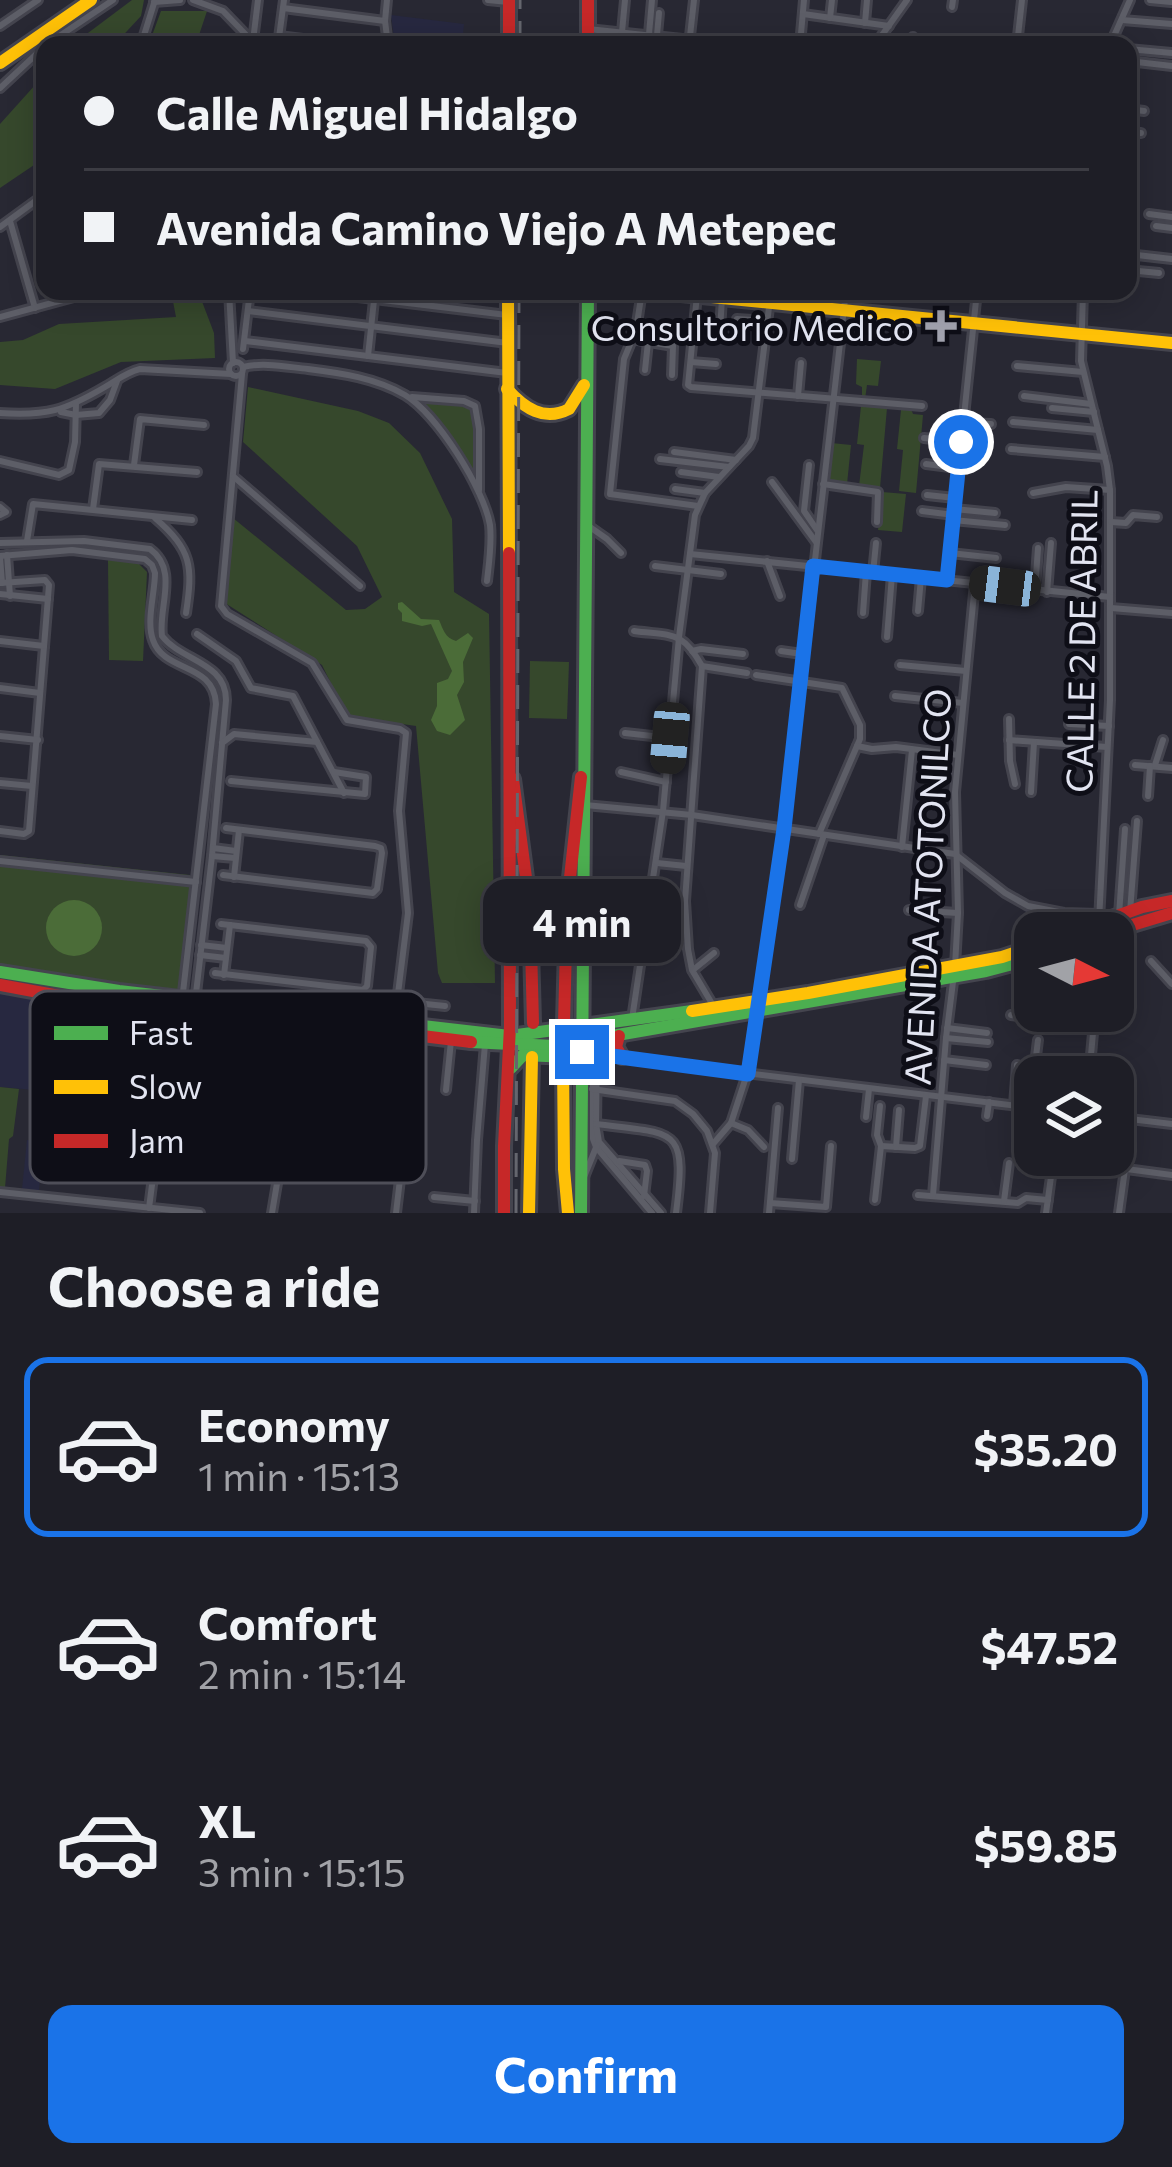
<!DOCTYPE html>
<html lang="en">
<head>
<meta charset="utf-8">
<style>
  :root { --surface:#1e1e26; --page:#2b2b32; --text:#f1f3f6; --muted:#a1a2a7; --line:#3c3c43; --accent:#1a73e8 }
  body { margin:0; font-family:Commissioner,sans-serif; background:var(--page); color:var(--text); height:100vh; display:flex; flex-direction:column; font-size:45px; white-space:nowrap }
  * { box-sizing:border-box; margin:0 }
  p { font-size:39px; color:var(--muted) }
  .icon { flex:none; width:66px; height:66px; fill:none; stroke:currentColor; stroke-width:2; stroke-linecap:round; stroke-linejoin:round }
  .map { position:relative; height:1213px; overflow:hidden }
  .panel { display:flex; flex-direction:column; background:var(--surface); flex:1 }
  .panel>* { flex:none }
  .guide { position:absolute; left:36px; top:36px; width:1101px; height:264px; border-radius:24px; box-shadow:0 6px 30px #0003,0 0 0 3px var(--line); display:grid; align-content:center; height:264px; padding:0 48px; background:var(--surface) }
  .needle { width:78px; rotate:96deg }
  .buttons { position:absolute; left:1014px; top:912px; display:grid; gap:24px }
  .buttons a { display:grid; place-items:center; width:120px; height:120px; border-radius:24px; background:var(--surface); box-shadow:0 6px 30px #0003,0 0 0 3px var(--line); font-size:60px }
  .end { position:absolute; width:54px; height:54px; margin:-27px; border:15px solid #1a73e8; background:#fff; box-shadow:0 0 0 6px #fff }
  .from { border-radius:50% }
  .bubble { position:absolute; height:84px; border-radius:24px; background:var(--surface); box-shadow:0 6px 30px #0003,0 0 0 3px var(--line); font-size:39px; font-weight:700; line-height:84px; text-align:center }
  .car { position:absolute; width:36px; height:72px; margin:-36px -18px; border-radius:15px; box-shadow:0 0 9px 3px #0007; background:linear-gradient(#222 24%,#8ab4d8 0 40%,#222 0 76%,#8ab4d8 0 86%,#222 0) }
  .guide b { display:flex; align-items:center; gap:42px; height:114px; font-size:45px }
  .guide b+b { border-top:3px solid var(--line) }
  .guide i { width:30px; height:30px; background:var(--text) }
  ul { padding:0; list-style:none }
  li { display:flex; align-items:center; gap:36px; height:180px; margin:0 24px 18px; padding:0 24px; border:6px solid transparent; border-radius:24px }
  li div { flex:1 }
  li b { display:block; font-size:45px }
  li em { font-style:normal; font-weight:700 }
  li.current { border-color:var(--accent) }
  li>.icon { width:108px; height:108px; stroke-width:1.5 }
  h2 { padding:0 48px; font-size:54px; line-height:144px }
  .cta { display:flex; gap:24px; margin-top:auto; padding:24px 48px }
  .cta a { flex:1; height:138px; border-radius:24px; background:var(--accent); color:#fff; font-size:48px; font-weight:700; line-height:138px; text-align:center }
  .map>svg:first-child { display:block }
</style>
</head>
<body>
<div class="map">
<svg width="1172" height="1213" viewBox="0 0 1172 1213">
  <rect width="100%" height="100%" fill="#282833"/>
  <!-- built -->
  <g fill="#272840">
    <path d="M 391,15 L 464,24 L 462,45 L 395,45 Z"/>
    <path d="M 0,991 L 62,1003 L 131,1002 L 223,1011 L 217,1060 L 170,1056 L 164,1103 L 141,1100 L 147,1039 L 156,1040 L 157,1033 L 171,1034 L 174,1009 L 150,1006 L 149,1021 L 122,1019 L 115,1097 L 0,1087 Z"/>
    <path d="M 27,1140 L 43,1142 L 39,1191 L 22,1189 Z"/>
  </g>
  <!-- green -->
  <g fill="#36482c">
    <path d="M 132,0 L 144,0 L 141,16 L 114,45 L 72,45 Z"/>
    <path d="M 161,11 L 207,11 L 198,38 L 206,45 L 153,45 L 150,41 Z"/>
    <path d="M 45,74 L 45,152 L 37,163 L 0,188 L 0,124 Z"/>
    <path d="M 171,291 L 198,291 L 214,333 L 215,358 L 121,362 L 55,389 L 0,385 L 0,342 L 23,340 L 59,324 L 176,317 Z"/>
    <path d="M 857,359 L 881,361 L 878,386 L 867,385 L 865,399 L 862,399 L 862,387 L 856,384 Z"/>
    <path d="M 248,387 L 358,411 L 389,423 L 420,453 L 452,519 L 454,592 L 489,614 L 495,983 L 442,983 L 438,973 L 416,726 L 347,716 L 322,665 L 225,603 L 233,518 L 346,610 L 365,609 L 382,597 L 357,546 L 243,442 Z"/>
    <path d="M 420,401 L 461,405 L 470,408 L 474,429 L 477,486 Z"/>
    <path d="M 861,406 L 887,408 L 880,488 L 859,486 L 864,445 L 857,444 Z"/>
    <path d="M 911,409 L 913,414 L 923,415 L 916,493 L 899,491 L 903,450 L 897,449 L 901,410 Z"/>
    <path d="M 831,443 L 851,445 L 847,484 L 828,483 Z"/>
    <path d="M 882,492 L 906,494 L 902,532 L 878,530 Z"/>
    <path d="M 108,560 L 138,563 L 147,572 L 143,661 L 109,660 Z"/>
    <path d="M 530,661 L 569,662 L 567,719 L 529,718 Z"/>
    <path d="M 0,855 L 190,875 L 190,884 L 192,884 L 182,994 L 122,987 L 0,965 Z"/>
    <path d="M 0,1087 L 19,1089 L 13,1136 L 9,1139 L 5,1188 L 0,1187 Z"/>
  </g>
  <!-- water -->
  <g fill="#4b6c38">
    <path d="M 402,602 L 421,619 L 439,620 C 443,629 445,638 456,641 L 468,633 L 473,638 L 463,662 L 464,682 L 457,695 L 465,720 L 450,735 L 437,731 L 431,720 L 437,706 L 437,683 L 448,679 L 452,671 L 431,624 L 422,626 L 402,621 L 402,613 L 398,609 L 398,603 Z"/>
    <circle cx="74" cy="928" r="28"/>
  </g>
  <g fill="none" stroke-linecap="round" stroke-linejoin="round">
    <defs>
      <g id="street">
        <path d="M 193,0 L 223,11 L 253,42"/>
        <path d="M 387,0 L 385,21 L 388,45"/>
        <path d="M 488,0 L 508,2"/>
        <path d="M 1150,0 L 1171,2"/>
        <path d="M 154,2 L 180,0"/>
        <path d="M 952,7 L 953,0"/>
        <path d="M 283,8 L 385,21"/>
        <path d="M 803,14 L 889,26"/>
        <path d="M 830,18 L 832,0"/>
        <path d="M 1122,20 L 1172,24"/>
        <path d="M 865,23 L 867,0"/>
        <path d="M 0,26 L 38,0"/>
        <path d="M 588,29 L 739,45"/>
        <path d="M 622,32 L 625,0"/>
        <path d="M 649,34 L 652,0"/>
        <path d="M 657,35 L 659,13"/>
        <path d="M 279,36 L 351,45"/>
        <path d="M 253,41 L 258,0"/>
        <path d="M 1018,41 L 1059,45"/>
        <path d="M 46,45 L 113,0"/>
        <path d="M 141,45 L 155,0"/>
        <path d="M 278,45 L 284,0"/>
        <path d="M 689,45 L 694,0"/>
        <path d="M 800,45 L 804,0"/>
        <path d="M 875,45 L 907,0"/>
        <path d="M 906,45 L 913,37"/>
        <path d="M 1017,45 L 1022,0"/>
        <path d="M 1110,45 L 1130,0"/>
        <path d="M 1128,49 L 1172,53"/>
        <path d="M 1128,61 L 1172,66"/>
        <path d="M 0,88 L 45,46"/>
        <path d="M 1128,109 L 1144,111"/>
        <path d="M 1128,133 L 1141,133"/>
        <path d="M 1128,148 L 1131,148"/>
        <path d="M 1149,214 L 1172,217"/>
        <path d="M 10,221 L 35,308"/>
        <path d="M 1156,226 L 1172,228"/>
        <path d="M 0,227 L 45,194"/>
        <path d="M 1128,241 L 1130,241"/>
        <path d="M 1128,254 L 1172,259"/>
        <path d="M 1128,270 L 1159,273"/>
        <path d="M 229,291 L 233,363"/>
        <path d="M 308,291 L 507,315"/>
        <path d="M 642,291 L 636,330 L 624,359 L 610,494 L 698,506"/>
        <path d="M 1083,291 L 1081,361 L 1107,466 L 1110,490 L 1110,700 L 1099,922"/>
        <path d="M 697,295 L 688,385 L 691,387 L 922,406"/>
        <path d="M 248,311 L 508,343"/>
        <path d="M 0,317 L 96,291"/>
        <path d="M 737,319 L 767,321"/>
        <path d="M 720,330 L 722,298"/>
        <path d="M 632,339 L 673,346 L 672,375"/>
        <path d="M 245,341 L 507,373"/>
        <path d="M 243,349 L 250,291"/>
        <path d="M 368,356 L 375,291"/>
        <circle cx="236" cy="369" r="7"/>
        <path d="M 691,362 L 716,364"/>
        <path d="M 1017,366 L 1083,372"/>
        <path d="M 243,367 C 264,362 287,367 308,369 C 341,373 376,378 405,395 C 437,414 484,489 490,525 C 492,543 489,563 487,581"/>
        <path d="M 645,370 L 648,342"/>
        <path d="M 242,374 L 221,606 L 227,614 L 312,663 L 347,720 L 400,729 L 406,733 L 399,811 L 408,913 L 394,1026"/>
        <path d="M 798,396 L 801,363"/>
        <path d="M 1024,396 L 1091,404"/>
        <path d="M 412,397 L 464,401 L 475,406 L 479,429 L 479,490"/>
        <path d="M 1052,408 L 1094,412"/>
        <path d="M 61,412 L 76,415 L 99,413 L 110,400 L 117,381"/>
        <path d="M 0,413 C 47,416 64,411 105,387 C 117,380 127,372 140,369 L 231,374"/>
        <path d="M 1013,422 L 1098,430"/>
        <path d="M 965,423 L 991,424"/>
        <path d="M 924,438 L 961,442"/>
        <path d="M 1011,449 L 1105,457"/>
        <path d="M 674,452 L 736,460"/>
        <path d="M 660,459 L 729,467"/>
        <path d="M 0,461 L 59,475 L 69,470 L 75,442 L 76,403"/>
        <path d="M 926,464 L 958,468"/>
        <path d="M 134,465 L 140,419 L 204,425"/>
        <path d="M 809,465 L 804,511 L 817,530"/>
        <path d="M 681,472 L 719,477"/>
        <path d="M 234,477 L 360,586"/>
        <path d="M 772,482 L 816,542"/>
        <path d="M 823,484 L 878,492 L 877,522"/>
        <path d="M 675,489 L 705,493"/>
        <path d="M 1033,493 L 1066,487 L 1110,490"/>
        <path d="M 927,495 L 955,498"/>
        <path d="M 0,507 L 6,512 L 0,515"/>
        <path d="M 93,509 L 99,464 L 197,472"/>
        <path d="M 954,509 L 995,513"/>
        <path d="M 922,511 L 954,515"/>
        <path d="M 155,518 C 192,550 193,566 186,613"/>
        <path d="M 953,520 L 1005,525"/>
        <path d="M 1111,522 L 1126,523 L 1133,515 L 1157,517"/>
        <path d="M 587,525 L 607,539 L 621,553"/>
        <path d="M 27,541 L 33,504 L 192,520"/>
        <path d="M 0,543 L 84,541 L 150,549 C 179,570 158,607 162,636 C 181,661 226,662 226,700 L 212,856 L 195,1002"/>
        <path d="M 950,553 L 996,558"/>
        <path d="M 690,554 L 1110,597"/>
        <path d="M 7,555 L 10,596"/>
        <path d="M 0,556 L 72,550 L 145,559 L 152,565 L 155,573 C 155,593 146,621 153,640 C 164,673 214,662 216,704 L 182,1001"/>
        <path d="M 0,557 L 2,583"/>
        <path d="M 767,561 L 780,596"/>
        <path d="M 655,566 L 721,574"/>
        <path d="M 873,573 L 876,543"/>
        <path d="M 947,580 L 977,291"/>
        <path d="M 0,583 L 45,580 L 49,585 L 29,831 L 24,834 L 0,831"/>
        <path d="M 1035,590 L 1038,548"/>
        <path d="M 1047,592 L 1051,543"/>
        <path d="M 0,594 L 48,599"/>
        <path d="M 1111,608 L 1172,613"/>
        <path d="M 918,611 L 921,578"/>
        <path d="M 863,613 L 866,572"/>
        <path d="M 634,631 C 672,636 682,630 702,666 L 685,901 L 688,949 L 692,970 L 714,1007"/>
        <path d="M 197,634 L 236,661 L 251,688 L 293,696 L 344,793"/>
        <path d="M 887,637 L 892,575"/>
        <path d="M 0,641 L 44,646"/>
        <path d="M 692,651 L 701,649 L 743,654"/>
        <path d="M 781,651 L 802,654"/>
        <path d="M 900,665 L 966,671"/>
        <path d="M 702,666 L 747,673"/>
        <path d="M 756,675 L 842,688 L 860,725 L 860,739 L 819,834"/>
        <path d="M 0,688 L 40,693"/>
        <path d="M 895,696 L 963,703"/>
        <path d="M 1009,719 L 1010,761 L 1015,784"/>
        <path d="M 1069,724 L 1109,726"/>
        <path d="M 625,733 L 670,738"/>
        <path d="M 0,736 L 38,740"/>
        <path d="M 1009,740 L 1107,747"/>
        <path d="M 222,743 L 234,734 L 317,742"/>
        <path d="M 857,746 L 872,749 L 896,747 L 958,755"/>
        <path d="M 1135,765 L 1172,768"/>
        <path d="M 1155,765 L 1163,740"/>
        <path d="M 621,772 L 666,782"/>
        <path d="M 231,781 L 365,794 L 366,777 L 334,772"/>
        <path d="M 0,783 L 32,786"/>
        <path d="M 1031,792 L 1034,742"/>
        <path d="M 1148,796 L 1150,766"/>
        <path d="M 585,805 L 692,815 L 955,854 L 1005,893 L 1028,906 L 1064,913 L 1099,914"/>
        <path d="M 902,847 L 912,750"/>
        <path d="M 213,848 L 236,851"/>
        <path d="M 212,856 L 235,858"/>
        <path d="M 0,861 L 196,882"/>
        <path d="M 657,863 L 686,866"/>
        <path d="M 223,875 L 373,893 L 377,889 L 382,853 L 381,848 L 375,846 L 226,828"/>
        <path d="M 234,877 L 239,830"/>
        <path d="M 800,905 L 824,835"/>
        <path d="M 909,910 L 958,913"/>
        <path d="M 1130,912 L 1137,821"/>
        <path d="M 1119,915 L 1125,829"/>
        <path d="M 201,945 L 227,948"/>
        <path d="M 200,955 L 226,958"/>
        <path d="M 1151,961 L 1172,984"/>
        <path d="M 1017,964 L 1018,984 L 1035,989"/>
        <path d="M 693,970 L 714,953"/>
        <path d="M 215,973 L 363,990 L 367,986 L 371,947 L 366,941 L 221,924"/>
        <path d="M 224,975 L 230,925"/>
        <path d="M 397,1001 L 445,1006"/>
        <path d="M 1011,1015 L 1059,1021 L 1063,1019 L 1064,1011"/>
        <path d="M 632,1019 L 663,811 L 679,637 L 695,515 L 705,493 L 749,446 L 753,438 L 771,291"/>
        <path d="M 947,1028 L 987,1033"/>
        <path d="M 946,1038 L 988,1042"/>
        <path d="M 563,1048 L 687,1066 L 1035,1108"/>
        <path d="M 593,1053 L 593,1139 L 596,1147 L 652,1213"/>
        <path d="M 597,1054 L 596,1124 L 599,1142 L 661,1213"/>
        <path d="M 944,1060 L 986,1065"/>
        <path d="M 1089,1077 L 1095,1011"/>
        <path d="M 383,1080 L 388,1032"/>
        <path d="M 128,1082 L 134,1001"/>
        <path d="M 592,1089 L 675,1101 L 693,1114 L 707,1131 L 715,1153 L 710,1213"/>
        <path d="M 446,1090 L 451,1041"/>
        <path d="M 166,1102 L 406,1132"/>
        <path d="M 1014,1105 L 1017,1065"/>
        <path d="M 987,1116 L 989,1102"/>
        <path d="M 866,1117 L 869,1089"/>
        <path d="M 1113,1117 L 1172,1124"/>
        <path d="M 731,1123 L 748,1130 L 764,1147"/>
        <path d="M 596,1124 C 677,1134 687,1126 676,1213"/>
        <path d="M 226,1139 L 284,1145"/>
        <path d="M 713,1144 L 731,1123 L 747,1074 L 784,829 L 846,291"/>
        <path d="M 881,1146 L 915,1148 L 920,1146 L 926,1096"/>
        <path d="M 896,1147 L 899,1110"/>
        <path d="M 1021,1153 L 1024,1128 L 1028,1122 L 1038,1040"/>
        <path d="M 224,1158 L 228,1121"/>
        <path d="M 792,1159 L 799,1080"/>
        <path d="M 619,1161 L 645,1165 L 647,1171 L 644,1196"/>
        <path d="M 1081,1163 L 1172,1175"/>
        <path d="M 584,1177 L 597,1145"/>
        <path d="M 0,1192 L 200,1213"/>
        <path d="M 918,1195 L 1018,1203 L 1026,1198 L 1048,1200"/>
        <path d="M 933,1195 L 946,1038 L 955,966 L 958,913 L 955,792 L 975,583"/>
        <path d="M 434,1197 L 475,1201"/>
        <path d="M 875,1200 L 881,1146 L 877,1135 L 880,1106"/>
        <path d="M 1004,1201 L 1009,1163"/>
        <path d="M 770,1203 L 826,1207 L 831,1146"/>
        <path d="M 149,1208 L 156,1154"/>
        <path d="M 272,1213 L 286,1130"/>
        <path d="M 396,1213 L 417,1036"/>
        <path d="M 474,1213 L 477,1140 L 485,1044"/>
        <path d="M 769,1213 L 778,1108"/>
        <path d="M 1046,1213 L 1054,1155"/>
        <path d="M 1119,1213 L 1125,1169"/>
      </g>
      <g id="fast">
        <path d="M 0,972 L 119,991 L 510,1036 L 692,1011"/>
        <path d="M 471,1042 L 554,1046 L 986,971 L 1035,958"/>
        <path d="M 511,1068 L 523,1055 L 570,1057 L 582,1072"/>
        <path d="M 581,1213 L 588,291"/>
      </g>
      <g id="slow">
        <path d="M 0,63 L 91,0"/>
        <path d="M 508,291 L 509,553"/>
        <path d="M 651,291 L 1172,343"/>
        <path d="M 507,389 C 524,408 544,422 569,409 L 584,385"/>
        <path d="M 692,1011 L 808,993 L 1002,957 L 1035,946"/>
        <path d="M 563,1061 L 564,1169 L 568,1213"/>
        <path d="M 529,1213 L 532,1057"/>
      </g>
      <g id="jam">
        <path d="M 509,0 L 509,45"/>
        <path d="M 588,0 L 588,45"/>
        <path d="M 513,779 L 530,908 L 533,1023"/>
        <path d="M 1070,933 L 1142,907 L 1172,901"/>
        <path d="M 1106,933 L 1172,913"/>
        <path d="M 0,985 L 81,1000 L 163,1004 L 471,1042"/>
        <path d="M 564,1024 L 567,905 L 581,777"/>
        <path d="M 619,1036 L 616,1047 L 622,1057"/>
        <path d="M 504,1213 L 504,1146 L 510,1026 L 509,553"/>
      </g>
    </defs>
    <!-- street casing -->
    <use href="#street" stroke="#44444e" stroke-width="12"/>
    <!-- fast casing -->
    <use href="#fast" stroke="#44444e" stroke-width="18"/>
    <!-- slow casing -->
    <use href="#slow" stroke="#44444e" stroke-width="18"/>
    <!-- jam casing -->
    <use href="#jam" stroke="#44444e" stroke-width="18"/>
    <!-- street -->
    <use href="#street" stroke="#5d5e67" stroke-width="6"/>
    <!-- fast -->
    <use href="#fast" stroke="#4caf50" stroke-width="12"/>
    <!-- slow -->
    <use href="#slow" stroke="#ffc107" stroke-width="12"/>
    <!-- jam -->
    <use href="#jam" stroke="#c62828" stroke-width="12"/>
    <!-- rail -->
    <g stroke="#65666e" stroke-width="3" stroke-dasharray="24 12" stroke-linecap="butt">
      <path d="M 520,45 L 520,0"/>
      <path d="M 516,1213 L 519,291"/>
    </g>
  </g>
  <g fill="none" stroke-linecap="round" stroke-linejoin="round">
    <!-- route -->
    <path stroke="#1a73e8" stroke-width="15" d="M 582,1052 L 748,1074 L 784,829 L 813,566 L 947,580 L 961,442"/>
  </g>
  <!-- markers -->
  <path fill="#a1a2ae" stroke="#0e0e17" stroke-width="4.5" d="M935 308h12v12h12v12h-12v12h-12v-12h-12v-12h12z"/>
  <g text-anchor="middle" dominant-baseline="central" stroke-width="10" stroke-linejoin="round" paint-order="stroke">
    <!-- poi labels -->
    <g font-size="36" fill="#e2e4f1" stroke="#0e0e17" text-anchor="end">
      <text x="914" y="326">Consultorio Medico</text>
    </g>
    <!-- street labels -->
    <g font-size="36" fill="#e2e4f1" stroke="#0e0e17">
      <text transform="translate(1080 641) rotate(-89)">CALLE 2 DE ABRIL</text>
      <text transform="translate(926 887) rotate(-87)">AVENIDA ATOTONILCO</text>
    </g>
  </g>
  <!-- legend -->
  <rect x="30" y="991" width="396" height="192" rx="18" fill="#0e0e17" stroke="#4e4e58" stroke-width="3"/>
  <rect x="54" y="1026" width="54" height="14" fill="#4caf50"/>
  <rect x="54" y="1080" width="54" height="14" fill="#ffc107"/>
  <rect x="54" y="1134" width="54" height="14" fill="#c62828"/>
  <g font-size="33" fill="#e2e4f1">
    <text x="129" y="1045">Fast</text>
    <text x="129" y="1099">Slow</text>
    <text x="129" y="1153">Jam</text>
  </g>
</svg>
<div class="buttons">
<a><svg class="needle" viewBox="-14 -14 28 28"><path d="M0-13l5 13h-10z" fill="#e53935"/><path d="M0 13l5-13h-10z" fill="#a1a2a7"/></svg></a>
<a><svg class="icon" aria-label="layers" viewBox="0 0 24 24"><path d="M12 4l9 5-9 5-9-5zM3 14l9 5 9-5"/></svg></a>
</div>
<i class="end from" style="left:961px;top:442px"></i>
<i class="end" style="left:582px;top:1052px"></i>
<div class="bubble" style="left:483px;top:879px;width:198px">4 min</div>
<i class="car" style="left:1005px;top:586px;rotate:277deg"></i>
<i class="car" style="left:670px;top:738px;rotate:185deg"></i>
<div class="guide">
<b><i class="from"></i>Calle Miguel Hidalgo</b>
<b><i></i>Avenida Camino Viejo A Metepec</b>
</div>
</div>
<section class="panel">
<h2>Choose a ride</h2>
<ul>
<li class="current"><svg class="icon" aria-label="car" viewBox="0 0 24 24"><path d="M5 17H2v-5l4-1 3-4h7l3 4 3 1v5h-3M9 17h6M6 11h13"/><circle cx="7" cy="17" r="2"/><circle cx="17" cy="17" r="2"/></svg><div><b>Economy</b><p>1 min · 15:13</p></div><em>$35.20</em></li>
<li><svg class="icon" aria-label="car" viewBox="0 0 24 24"><path d="M5 17H2v-5l4-1 3-4h7l3 4 3 1v5h-3M9 17h6M6 11h13"/><circle cx="7" cy="17" r="2"/><circle cx="17" cy="17" r="2"/></svg><div><b>Comfort</b><p>2 min · 15:14</p></div><em>$47.52</em></li>
<li><svg class="icon" aria-label="car" viewBox="0 0 24 24"><path d="M5 17H2v-5l4-1 3-4h7l3 4 3 1v5h-3M9 17h6M6 11h13"/><circle cx="7" cy="17" r="2"/><circle cx="17" cy="17" r="2"/></svg><div><b>XL</b><p>3 min · 15:15</p></div><em>$59.85</em></li>
</ul>
<div class="cta"><a>Confirm</a></div>
</section>
</body>
</html>
